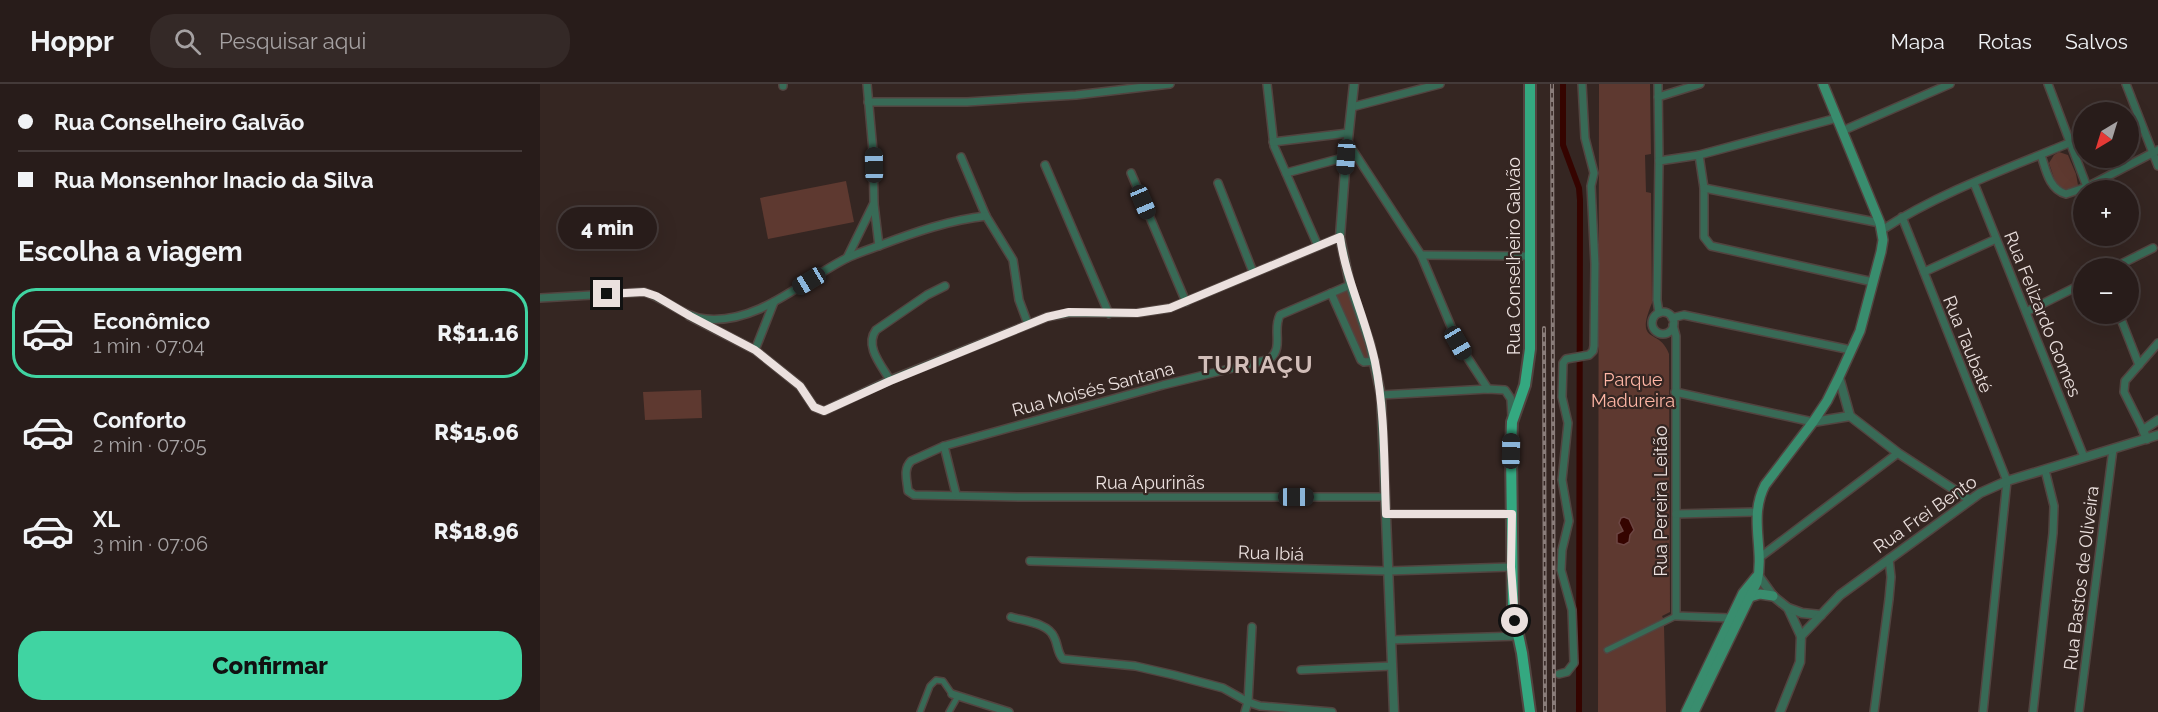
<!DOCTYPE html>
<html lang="pt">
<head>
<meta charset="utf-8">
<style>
  :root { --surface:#281c1a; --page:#342927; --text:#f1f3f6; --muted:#a5a1a2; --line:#443a39; --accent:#40d4a2 }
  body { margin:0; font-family:Raleway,sans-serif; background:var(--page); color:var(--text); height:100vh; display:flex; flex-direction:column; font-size:22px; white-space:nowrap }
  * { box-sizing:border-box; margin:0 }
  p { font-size:20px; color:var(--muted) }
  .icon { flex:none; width:33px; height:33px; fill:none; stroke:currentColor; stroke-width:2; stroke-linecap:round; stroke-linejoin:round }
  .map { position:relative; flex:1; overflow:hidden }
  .details { display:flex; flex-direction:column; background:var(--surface); width:540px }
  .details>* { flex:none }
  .banner { display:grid; align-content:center; height:132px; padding:0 18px; background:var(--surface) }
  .needle { width:39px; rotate:218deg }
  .buttons { position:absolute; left:1533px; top:18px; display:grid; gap:12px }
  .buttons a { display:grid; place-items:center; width:66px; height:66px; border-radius:50%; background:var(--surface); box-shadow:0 6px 24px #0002,0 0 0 2px var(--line); font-size:30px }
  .end { position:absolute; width:27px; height:27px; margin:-14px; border:8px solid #ebe0de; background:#111; box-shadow:0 0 0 3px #111 }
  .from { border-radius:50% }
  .bubble { position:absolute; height:42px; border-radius:21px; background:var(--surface); box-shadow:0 6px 24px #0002,0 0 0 2px var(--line); font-size:20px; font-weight:800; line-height:42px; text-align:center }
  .car { position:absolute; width:18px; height:36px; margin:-18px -9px; border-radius:8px; box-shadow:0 0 4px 2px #0007; background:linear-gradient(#222 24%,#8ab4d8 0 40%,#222 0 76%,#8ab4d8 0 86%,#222 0) }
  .banner b { display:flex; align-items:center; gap:21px; height:57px; font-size:22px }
  .banner b+b { border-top:2px solid var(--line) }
  .banner i { width:15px; height:15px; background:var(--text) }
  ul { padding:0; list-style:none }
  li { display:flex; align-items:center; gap:18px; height:90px; margin:0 12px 9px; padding:0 6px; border:3px solid transparent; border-radius:24px }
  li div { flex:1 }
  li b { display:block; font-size:22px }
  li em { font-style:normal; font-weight:800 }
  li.current { border-color:var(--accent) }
  li>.icon { width:54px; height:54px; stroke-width:1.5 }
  h2 { padding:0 18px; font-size:27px; line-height:72px }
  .button { display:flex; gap:12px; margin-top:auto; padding:12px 18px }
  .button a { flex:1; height:69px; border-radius:24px; background:var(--accent); color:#111; font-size:24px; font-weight:800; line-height:69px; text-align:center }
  header { display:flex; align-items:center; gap:36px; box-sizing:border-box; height:84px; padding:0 30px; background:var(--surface); border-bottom:2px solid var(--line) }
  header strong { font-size:28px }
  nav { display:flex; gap:33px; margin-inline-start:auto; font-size:21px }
  .search { width:420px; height:54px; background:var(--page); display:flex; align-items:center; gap:15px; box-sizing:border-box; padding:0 21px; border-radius:24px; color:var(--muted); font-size:22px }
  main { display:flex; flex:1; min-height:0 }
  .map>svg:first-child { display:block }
</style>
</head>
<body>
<header>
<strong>Hoppr</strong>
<div class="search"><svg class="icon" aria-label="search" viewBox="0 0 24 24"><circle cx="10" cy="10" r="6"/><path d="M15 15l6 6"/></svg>Pesquisar aqui</div>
<nav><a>Mapa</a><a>Rotas</a><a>Salvos</a></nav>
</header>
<main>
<section class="details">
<div class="banner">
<b><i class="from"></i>Rua Conselheiro Galvão</b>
<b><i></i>Rua Monsenhor Inacio da Silva</b>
</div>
<h2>Escolha a viagem</h2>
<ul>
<li class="current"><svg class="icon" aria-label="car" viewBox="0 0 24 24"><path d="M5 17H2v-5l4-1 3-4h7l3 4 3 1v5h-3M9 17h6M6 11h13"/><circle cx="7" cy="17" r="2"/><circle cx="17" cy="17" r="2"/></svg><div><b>Econômico</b><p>1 min · 07:04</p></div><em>R$11.16</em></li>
<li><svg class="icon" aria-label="car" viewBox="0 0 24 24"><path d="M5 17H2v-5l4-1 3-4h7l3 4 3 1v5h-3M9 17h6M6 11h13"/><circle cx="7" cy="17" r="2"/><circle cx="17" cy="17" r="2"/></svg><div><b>Conforto</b><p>2 min · 07:05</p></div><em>R$15.06</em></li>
<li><svg class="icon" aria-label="car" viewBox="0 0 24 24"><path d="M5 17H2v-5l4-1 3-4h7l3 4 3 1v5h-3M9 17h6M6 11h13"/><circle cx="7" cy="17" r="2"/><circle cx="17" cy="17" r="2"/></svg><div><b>XL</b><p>3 min · 07:06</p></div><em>R$18.96</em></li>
</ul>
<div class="button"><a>Confirmar</a></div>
</section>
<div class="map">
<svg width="1618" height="628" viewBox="0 0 1618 628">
  <rect width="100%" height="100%" fill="#352622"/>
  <!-- green -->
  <g fill="#5e3930">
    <path d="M 1059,0 L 1110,0 L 1111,70 L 1105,71 L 1106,108 L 1111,109 L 1112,219 C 1094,262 1120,243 1129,270 L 1130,528 L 1122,532 L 1126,540 L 1124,542 L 1126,628 L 1058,628 Z"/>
    <path d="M 1519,68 L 1528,71 L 1536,90 L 1538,101 L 1534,105 L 1523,108 L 1516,100 L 1509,79 L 1514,71 Z"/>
    <path d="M 306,97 L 314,138 L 228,155 L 220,114 Z"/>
    <path d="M 811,205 L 830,275 L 823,277 L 794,211 Z"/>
    <path d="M 161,306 L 162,334 L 105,336 L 103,308 Z"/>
  </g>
  <!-- water -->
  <path fill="#350400" stroke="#6c4643" stroke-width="1.5" d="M 1084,433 L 1089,435 L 1094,446 L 1090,451 L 1089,458 L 1084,461 L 1077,459 L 1077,450 L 1083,447 L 1079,439 L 1081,434 Z"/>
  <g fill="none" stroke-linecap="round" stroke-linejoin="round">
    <!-- canal -->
    <path stroke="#350400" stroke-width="6" d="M 1023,0 L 1023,61 L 1039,104 L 1040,116 L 1039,628"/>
    <defs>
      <g id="pedestrian">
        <path d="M 1067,566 L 1136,532"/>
        <path d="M 380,628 L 390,602 L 396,596 L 403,597 L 412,610"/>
        <path d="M 409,628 L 418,612"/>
      </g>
      <g id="minor">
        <path d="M 243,0 L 243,2"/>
        <path d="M 727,0 L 734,62 L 778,162"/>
        <path d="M 1118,0 L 1119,77 L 1117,216 L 1119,229"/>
        <path d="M 1508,0 L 1547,103"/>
        <path d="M 1586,0 L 1618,82"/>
        <path d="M 1118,13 L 1160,0"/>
        <path d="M 328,18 L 427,18 L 536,11 L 630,0"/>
        <path d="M 812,23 L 900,0"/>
        <path d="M 1302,47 L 1410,0"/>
        <path d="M 733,58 L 808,49"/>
        <path d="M 808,59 L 881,171 L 918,259 L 948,305"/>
        <path d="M 1159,71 L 1164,104 L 1164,153 L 1171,162 L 1333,198"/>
        <path d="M 1501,71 C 1506,86 1509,105 1526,110 L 1547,103 L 1618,66"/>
        <path d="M 421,73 L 446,132 L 473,176 L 479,216 L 488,240"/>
        <path d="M 1119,77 L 1159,71 L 1297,34"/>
        <path d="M 505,81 L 569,230"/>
        <path d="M 591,89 L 646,218"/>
        <path d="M 746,89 L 806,73"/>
        <path d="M 678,99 L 713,188"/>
        <path d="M 1434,99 L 1544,373"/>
        <path d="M 1164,104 L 1340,139"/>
        <path d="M 334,120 L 339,162"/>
        <path d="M 1362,133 L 1467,397 L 1443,628"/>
        <path d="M 1342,146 C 1399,109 1466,85 1529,59"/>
        <path d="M 881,171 L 989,172"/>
        <path d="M 307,174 L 334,119 L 333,67 L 327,0"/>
        <path d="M 1573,184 L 1613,164"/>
        <path d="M 1384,188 L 1456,155"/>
        <path d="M 810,201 L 740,231 C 732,246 744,263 730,275 L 623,301 L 404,362 L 371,377 C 363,385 367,396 368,407 L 374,411 L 479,413 L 845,413"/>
        <path d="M 791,209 L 821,276 L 824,278 L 835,277"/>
        <path d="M 0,214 L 104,208 C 127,215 143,233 166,235 C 219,240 263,196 307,174 C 318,169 330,165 341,161 C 375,148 410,136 446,132"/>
        <path d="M 1486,228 L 1544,199"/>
        <circle cx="1123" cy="239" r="11"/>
        <path d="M 1579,230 L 1599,281"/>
        <path d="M 149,232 L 215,266 L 260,302 L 274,323 L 284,327 L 350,296 L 507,233 L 529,229 L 597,229 L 630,224 L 800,153"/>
        <path d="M 1132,234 L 1144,231 L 1311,266"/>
        <path d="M 1133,241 L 1136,252 L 1136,532 L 1191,534"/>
        <path d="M 215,266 L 234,218"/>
        <path d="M 350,296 C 342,282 324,262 336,246 L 387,211 L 405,202"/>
        <path d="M 1135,308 L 1273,338"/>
        <path d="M 841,311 L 948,305 L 965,306 L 971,315 L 972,333"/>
        <path d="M 1603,346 L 1584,308 L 1585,297 L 1618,259"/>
        <path d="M 404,362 L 416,410"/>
        <path d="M 846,430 L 972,430"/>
        <path d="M 1136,430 L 1216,428"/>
        <path d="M 1219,474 L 1358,369"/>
        <path d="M 490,477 L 848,487 L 971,483"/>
        <path d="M 471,533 C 484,537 508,539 514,553 C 518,560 517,569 523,575 L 595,582 L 634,591 L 683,604 L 708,618 L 720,622 L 792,628"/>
        <path d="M 851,556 L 979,552"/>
        <path d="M 761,586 L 852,582"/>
        <path d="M 1019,590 L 1027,588 L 1034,579 L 1032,526 L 1021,486 L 1022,466 L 1029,437 L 1022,396 L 1028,339 L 1022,313 L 1023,279 L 1026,275 L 1049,271 L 1053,267 L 1054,262 L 1055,180 L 1051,102 L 1054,89 L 1045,54 L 1042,0"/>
        <path d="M 412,610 L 469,628"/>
        <path d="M 705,628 L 708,618 L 712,543"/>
        <path d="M 1334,628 L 1349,515 L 1351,493 L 1349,475"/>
        <path d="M 1493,628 L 1513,449 L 1514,422 L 1505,386"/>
        <path d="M 1539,628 L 1573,365"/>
      </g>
      <g id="tertiary">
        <path d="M 814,0 L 806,73 L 800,153 L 810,201 L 830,260 L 841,311 L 854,628"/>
        <path d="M 1299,293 L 1310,332 L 1358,369 L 1430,416"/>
        <path d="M 1273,338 L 1310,332"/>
        <path d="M 1607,355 L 1603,346 L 1618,336"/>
        <path d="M 1218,491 L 1233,512 L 1248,524 L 1261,552 L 1260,578 L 1240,628"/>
        <path d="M 1248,524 L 1262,529 L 1281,531"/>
        <path d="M 1261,552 L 1300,511 L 1440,409 L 1467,397 L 1618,351"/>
      </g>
      <g id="secondary">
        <path d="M 1210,513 L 1220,510 L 1233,512"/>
        <path d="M 1146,628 L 1203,509 L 1216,493"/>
        <path d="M 1154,628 L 1217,498 C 1225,465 1208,434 1225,401 L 1273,338 L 1287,317 L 1299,293 L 1320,247 L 1341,168 L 1343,156 L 1340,139 L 1283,0"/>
      </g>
      <path id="primary" d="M 990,628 L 982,569 L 973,527 L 971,367 L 972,338 L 985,301 L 990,265 L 990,0"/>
    </defs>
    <!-- pedestrian casing -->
    <use href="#pedestrian" stroke="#524440" stroke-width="8"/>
    <!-- minor casing -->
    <use href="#minor" stroke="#524440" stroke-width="10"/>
    <!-- tertiary casing -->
    <use href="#tertiary" stroke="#524440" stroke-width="11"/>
    <!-- secondary casing -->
    <use href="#secondary" stroke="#524440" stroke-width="12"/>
    <!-- primary casing -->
    <use href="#primary" stroke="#524440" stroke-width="14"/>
    <!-- pedestrian -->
    <use href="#pedestrian" stroke="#386a56" stroke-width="5"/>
    <!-- minor -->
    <use href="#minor" stroke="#386a56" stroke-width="7"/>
    <!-- tertiary -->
    <use href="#tertiary" stroke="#386a56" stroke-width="8"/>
    <!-- secondary -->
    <use href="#secondary" stroke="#398d6e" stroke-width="9"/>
    <!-- primary -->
    <use href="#primary" stroke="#34a880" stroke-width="10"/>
    <defs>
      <g id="rail">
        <path d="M 1012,0 L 1014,628"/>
        <path d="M 1004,244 L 1005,628"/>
      </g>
    </defs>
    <!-- rail casing -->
    <use href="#rail" stroke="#8a7d7a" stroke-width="4"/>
    <!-- rail -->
    <use href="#rail" stroke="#352622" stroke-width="1.5" stroke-dasharray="4.5" stroke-linecap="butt"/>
  </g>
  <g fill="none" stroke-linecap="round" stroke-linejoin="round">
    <!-- route -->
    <path stroke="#ebe0de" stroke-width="8" d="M 67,210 L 104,208 L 116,212 L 150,232 L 215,266 L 260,302 L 274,323 L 284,327 L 350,297 L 507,233 L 529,228 L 597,229 L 630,224 L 800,153 C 806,196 826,235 835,278 C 845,327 844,379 846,430 L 972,430 L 971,483 L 975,537"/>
  </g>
  <g text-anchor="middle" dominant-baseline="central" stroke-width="4.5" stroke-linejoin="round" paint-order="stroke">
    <!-- street labels -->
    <g font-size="18" fill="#ebe0de" stroke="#352622">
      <text transform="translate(973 172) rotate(-90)">Rua Conselheiro Galvão</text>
      <text transform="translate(1503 230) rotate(68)">Rua Felizardo Gomes</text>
      <text transform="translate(1428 260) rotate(68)">Rua Taubaté</text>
      <text transform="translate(553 305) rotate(-15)">Rua Moisés Santana</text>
      <text x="610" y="398">Rua Apurinãs</text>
      <text transform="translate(1120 417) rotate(-90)">Rua Pereira Leitão</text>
      <text transform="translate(1385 430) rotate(-35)">Rua Frei Bento</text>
      <text transform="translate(731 469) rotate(2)">Rua Ibiá</text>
      <text transform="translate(1541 494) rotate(-83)">Rua Bastos de Oliveira</text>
    </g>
    <!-- park labels -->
    <g font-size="18" fill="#feb6a5" stroke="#352622">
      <text x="1093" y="295">Parque<tspan x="1093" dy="21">Madureira</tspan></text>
    </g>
    <!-- district labels -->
    <g font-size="24" font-weight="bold" letter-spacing="1.5" fill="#d2beb9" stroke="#352622">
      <text x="716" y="280">TURIAÇU</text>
    </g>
  </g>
</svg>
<div class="buttons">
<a><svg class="needle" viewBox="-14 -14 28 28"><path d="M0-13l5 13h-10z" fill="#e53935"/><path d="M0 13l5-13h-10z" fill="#a5a1a2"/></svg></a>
<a>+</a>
<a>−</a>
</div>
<i class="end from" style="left:975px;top:537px"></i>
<i class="end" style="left:67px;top:210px"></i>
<div class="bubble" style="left:18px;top:123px;width:99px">4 min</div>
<i class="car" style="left:806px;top:73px;rotate:184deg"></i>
<i class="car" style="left:334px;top:81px;rotate:359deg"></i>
<i class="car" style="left:603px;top:118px;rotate:157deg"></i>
<i class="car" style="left:269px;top:197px;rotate:239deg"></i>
<i class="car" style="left:918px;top:259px;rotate:150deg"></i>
<i class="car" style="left:971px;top:367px;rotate:1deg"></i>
<i class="car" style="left:756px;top:413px;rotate:90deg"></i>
</div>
</main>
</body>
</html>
